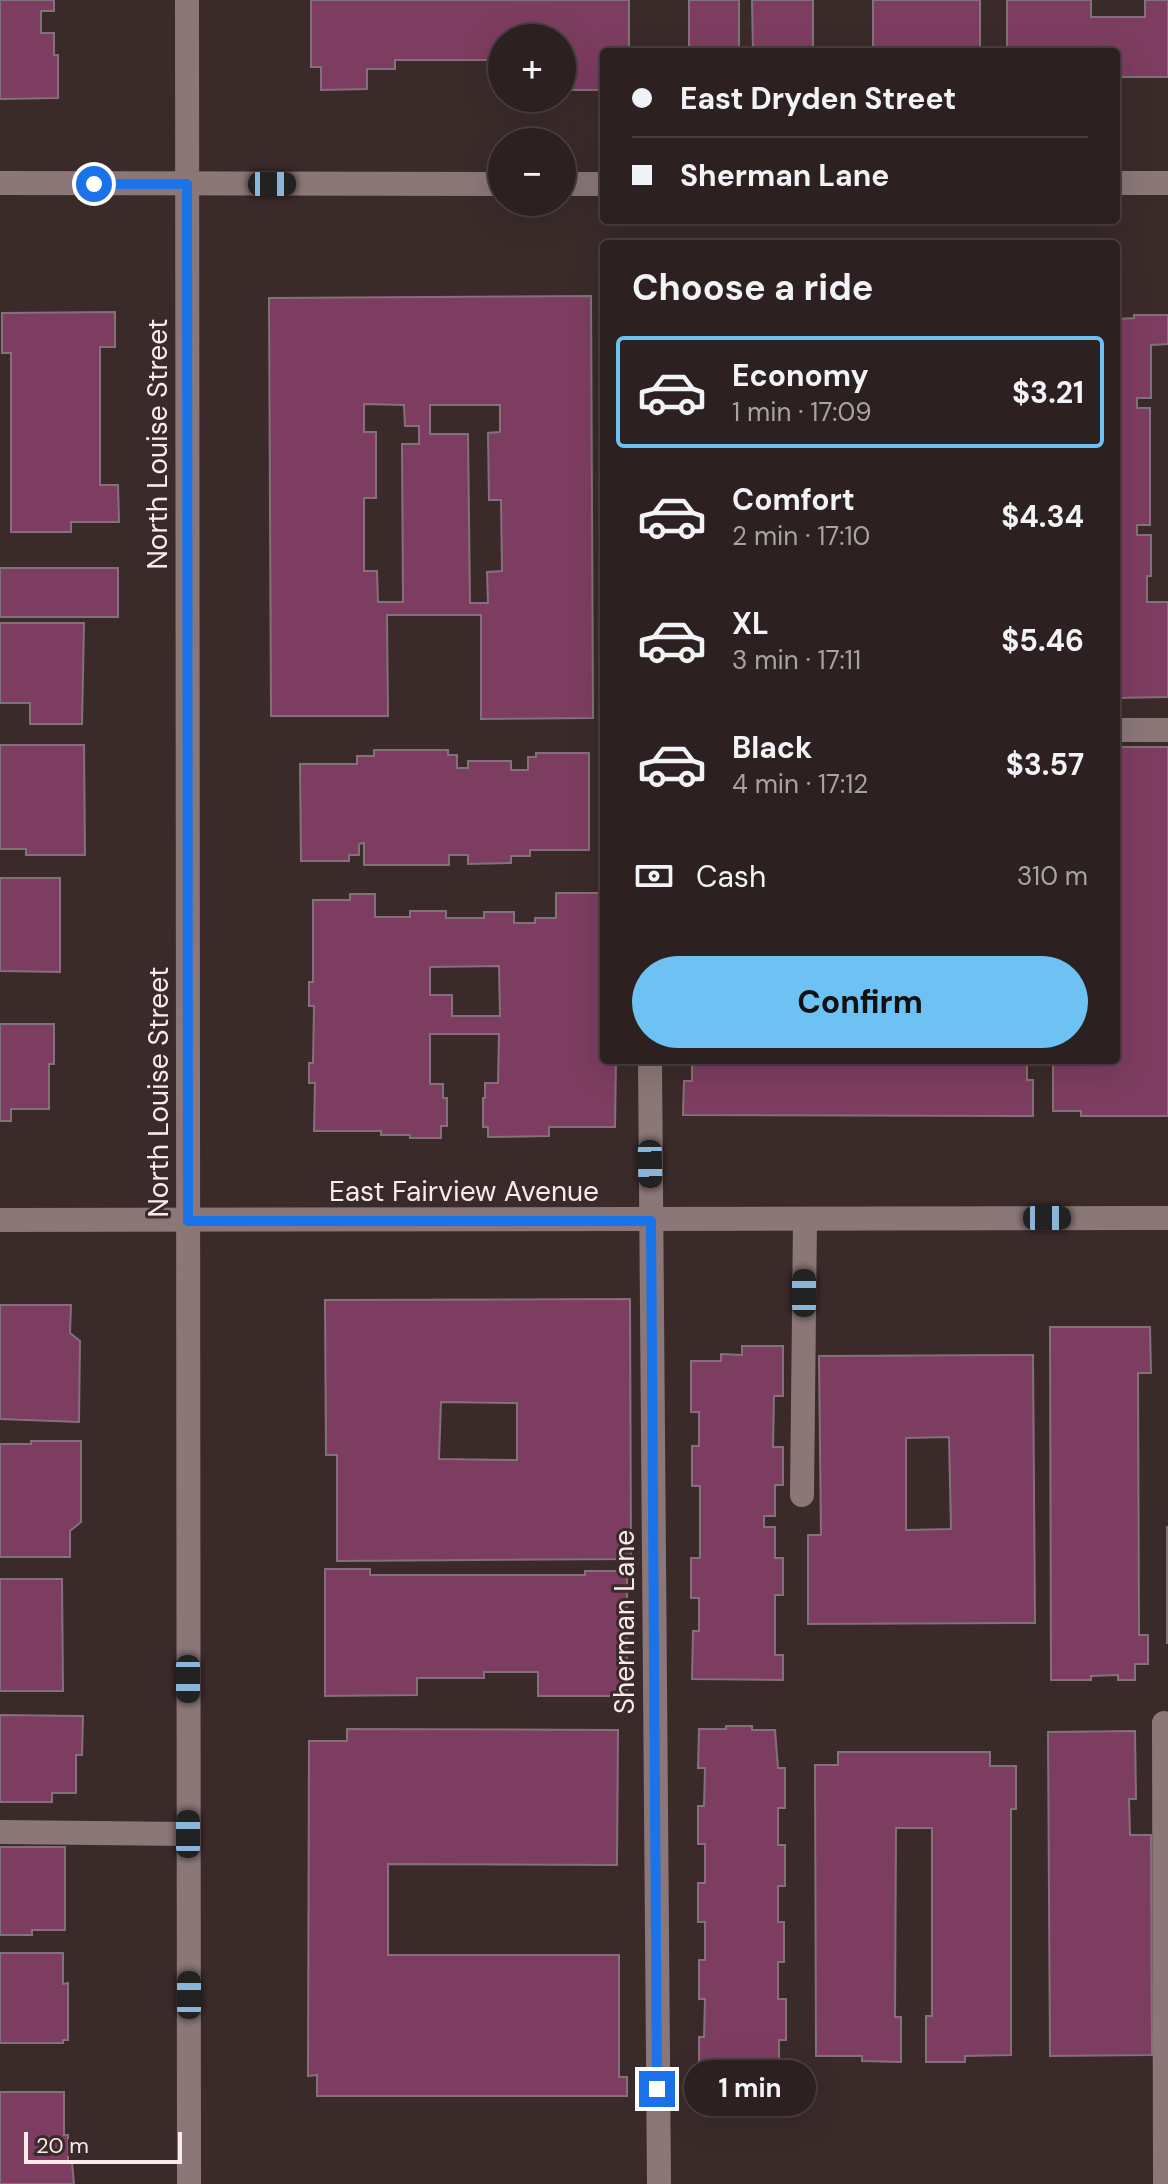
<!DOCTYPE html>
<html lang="en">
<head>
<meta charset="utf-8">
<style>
  :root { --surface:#2c2020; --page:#342829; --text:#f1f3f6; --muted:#a6a3a5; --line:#483e3e; --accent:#6dc2f3 }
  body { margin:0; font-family:"DM Sans",sans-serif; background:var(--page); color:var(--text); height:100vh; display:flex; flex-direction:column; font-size:30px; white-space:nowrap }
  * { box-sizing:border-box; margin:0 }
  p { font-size:26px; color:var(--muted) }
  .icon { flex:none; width:44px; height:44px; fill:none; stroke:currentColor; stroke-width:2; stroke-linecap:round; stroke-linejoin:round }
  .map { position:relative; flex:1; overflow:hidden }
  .side { position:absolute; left:600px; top:240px; width:520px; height:824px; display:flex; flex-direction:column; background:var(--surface); border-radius:8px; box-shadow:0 8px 32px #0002,0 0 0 2px var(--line) }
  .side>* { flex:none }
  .banner { position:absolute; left:600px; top:48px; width:520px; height:176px; border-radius:8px; box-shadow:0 8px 32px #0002,0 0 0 2px var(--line); display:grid; align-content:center; height:176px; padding:0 32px; background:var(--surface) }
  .controls { position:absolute; left:488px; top:24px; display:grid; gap:16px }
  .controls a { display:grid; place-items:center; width:88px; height:88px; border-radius:50%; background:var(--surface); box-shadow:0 8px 32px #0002,0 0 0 2px var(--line); font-size:40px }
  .scale { position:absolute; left:24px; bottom:20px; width:158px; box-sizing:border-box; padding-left:8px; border:4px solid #f7ebeb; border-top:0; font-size:22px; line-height:28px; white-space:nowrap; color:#f7ebeb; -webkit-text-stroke:6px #3b2a2a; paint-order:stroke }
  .end { position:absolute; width:36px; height:36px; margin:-18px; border:10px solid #1a73e8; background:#fff; box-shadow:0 0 0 4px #fff }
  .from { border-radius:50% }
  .bubble { position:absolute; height:56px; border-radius:28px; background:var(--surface); box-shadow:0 8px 32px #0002,0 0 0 2px var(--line); font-size:26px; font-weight:700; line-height:56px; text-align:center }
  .car { position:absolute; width:24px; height:48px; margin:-24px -12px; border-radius:10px; box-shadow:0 0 6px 2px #0007; background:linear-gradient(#222 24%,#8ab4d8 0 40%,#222 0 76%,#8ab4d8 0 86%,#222 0) }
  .banner b { display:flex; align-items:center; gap:28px; height:76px; font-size:30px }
  .banner b+b { border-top:2px solid var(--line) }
  .banner i { width:20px; height:20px; background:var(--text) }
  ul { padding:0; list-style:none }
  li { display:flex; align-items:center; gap:24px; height:112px; margin:0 16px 12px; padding:0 16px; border:4px solid transparent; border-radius:8px }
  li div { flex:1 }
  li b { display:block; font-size:30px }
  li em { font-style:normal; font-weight:700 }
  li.current { border-color:var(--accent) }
  li>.icon { width:72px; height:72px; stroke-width:1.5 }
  h2 { padding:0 32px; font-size:36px; line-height:96px }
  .pay { display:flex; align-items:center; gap:20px; height:88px; padding:0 32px; font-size:30px }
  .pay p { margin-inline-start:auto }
  .cta { display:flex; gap:16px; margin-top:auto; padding:16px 32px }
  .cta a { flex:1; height:92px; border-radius:48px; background:var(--accent); color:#111; font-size:32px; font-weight:700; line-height:92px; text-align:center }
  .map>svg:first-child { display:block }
</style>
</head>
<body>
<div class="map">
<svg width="1168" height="2184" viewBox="0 0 1168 2184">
  <rect width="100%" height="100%" fill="#3b2a2a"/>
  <!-- building -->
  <g fill="#7d3d60" stroke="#83717a" stroke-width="2" fill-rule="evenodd">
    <path d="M 0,0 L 54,0 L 54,11 L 41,11 L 41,33 L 54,33 L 54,55 L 58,55 L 58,98 L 0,99 Z"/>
    <path d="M 311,0 L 629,0 L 629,52 L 604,52 L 604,90 L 572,90 L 571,70 L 562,70 L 562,38 L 502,38 L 502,60 L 395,60 L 395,69 L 367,69 L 367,89 L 321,90 L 321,67 L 311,67 Z"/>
    <rect x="689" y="0" width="50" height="52"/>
    <path d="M 752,0 L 813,0 L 813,52 L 753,52 Z"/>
    <rect x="873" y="0" width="107" height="52"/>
    <path d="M 1007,0 L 1091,0 L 1091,17 L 1145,17 L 1145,0 L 1168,0 L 1168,77 L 1116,77 L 1116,52 L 1007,52 Z"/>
    <path d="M 591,296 L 593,718 L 481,719 L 481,615 L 387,615 L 388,716 L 271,716 L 269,298 ZM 364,404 L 404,405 L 405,426 L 419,426 L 419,444 L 402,444 L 403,602 L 378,602 L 377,571 L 364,571 L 364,498 L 376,498 L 376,432 L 364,432 ZM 430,405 L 500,405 L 500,432 L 488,433 L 489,500 L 501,500 L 502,571 L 487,572 L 488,603 L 470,603 L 468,434 L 430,434 Z"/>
    <path d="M 115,312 L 115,347 L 100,347 L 100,485 L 118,485 L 119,522 L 71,522 L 71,532 L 11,532 L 11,353 L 2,353 L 2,313 Z"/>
    <path d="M 1134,315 L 1168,315 L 1168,344 L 1151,345 L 1151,398 L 1137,398 L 1137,408 L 1150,408 L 1150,525 L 1137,525 L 1137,535 L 1151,535 L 1151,576 L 1147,576 L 1147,602 L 1168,602 L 1168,697 L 1116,698 L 1116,319 L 1134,318 Z"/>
    <rect x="0" y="568" width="118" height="49"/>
    <path d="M 0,623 L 84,623 L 82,724 L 30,724 L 30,703 L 0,703 Z"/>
    <path d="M 0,745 L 84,745 L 85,855 L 26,855 L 26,849 L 0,849 Z"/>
    <path d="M 1116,747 L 1168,747 L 1168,1116 L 1081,1116 L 1081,1111 L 1053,1111 L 1053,1060 L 1116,1060 Z"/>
    <path d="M 374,750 L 448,750 L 448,755 L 457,755 L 457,768 L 468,768 L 468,761 L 511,761 L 511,770 L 528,770 L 528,757 L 536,757 L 536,753 L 589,753 L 589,850 L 530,850 L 530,856 L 511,856 L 511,863 L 468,864 L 468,855 L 449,855 L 449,865 L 364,865 L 364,843 L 359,844 L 359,855 L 349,855 L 349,861 L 301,861 L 300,764 L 357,764 L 357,756 L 374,756 Z"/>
    <path d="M 0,878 L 60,878 L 60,972 L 0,971 Z"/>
    <path d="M 556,893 L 602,893 L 604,1060 L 616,1060 L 615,1127 L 549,1127 L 549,1136 L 488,1137 L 488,1127 L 483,1127 L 483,1098 L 485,1098 L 485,1083 L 498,1083 L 499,1034 L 430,1034 L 430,1084 L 443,1084 L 443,1098 L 447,1098 L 447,1126 L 441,1126 L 441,1138 L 410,1138 L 410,1135 L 381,1135 L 381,1131 L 314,1131 L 315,1083 L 309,1083 L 309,1063 L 313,1063 L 314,1006 L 309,1006 L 309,982 L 313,982 L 313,900 L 350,900 L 350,894 L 375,894 L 375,917 L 410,917 L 410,911 L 446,911 L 446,918 L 484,918 L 484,912 L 514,912 L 514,923 L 535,923 L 535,918 L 556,918 ZM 499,966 L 500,1016 L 452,1016 L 452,995 L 430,995 L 430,967 Z"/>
    <path d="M 0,1024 L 54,1024 L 54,1064 L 49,1064 L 49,1109 L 11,1109 L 11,1121 L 0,1121 Z"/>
    <path d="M 692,1060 L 1027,1060 L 1027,1080 L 1033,1080 L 1033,1116 L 683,1115 L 684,1081 L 692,1081 Z"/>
    <path d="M 630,1299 L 631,1559 L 337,1561 L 337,1455 L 326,1455 L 325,1300 ZM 441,1402 L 517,1403 L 517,1460 L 439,1459 Z"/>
    <path d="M 0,1305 L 71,1305 L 70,1333 L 80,1341 L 79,1422 L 0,1419 Z"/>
    <path d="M 1050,1327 L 1150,1327 L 1151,1373 L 1138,1373 L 1139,1635 L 1148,1635 L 1148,1664 L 1135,1664 L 1135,1680 L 1118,1680 L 1118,1675 L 1091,1676 L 1091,1680 L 1051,1680 Z"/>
    <path d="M 742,1346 L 783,1346 L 783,1396 L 774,1396 L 773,1447 L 783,1447 L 783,1485 L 775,1485 L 775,1516 L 764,1516 L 764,1527 L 775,1527 L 775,1558 L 783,1558 L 783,1595 L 775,1595 L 775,1655 L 783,1655 L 783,1680 L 692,1679 L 693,1631 L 699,1631 L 699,1598 L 691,1598 L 691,1558 L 700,1558 L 700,1486 L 692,1486 L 692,1446 L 699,1446 L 699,1412 L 691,1412 L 691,1361 L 721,1361 L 721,1354 L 742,1355 Z"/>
    <path d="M 1033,1355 L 1035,1623 L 808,1624 L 808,1535 L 821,1535 L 819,1356 ZM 949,1437 L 951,1529 L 906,1530 L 906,1438 Z"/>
    <path d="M 31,1441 L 81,1441 L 81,1522 L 70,1531 L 70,1557 L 0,1557 L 0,1444 L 31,1444 Z"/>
    <rect x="1167" y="1527" width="1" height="116"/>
    <path d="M 325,1569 L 370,1569 L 370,1575 L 585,1575 L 585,1571 L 627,1571 L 627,1696 L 538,1696 L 538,1672 L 484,1672 L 484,1678 L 417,1678 L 417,1695 L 325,1696 Z"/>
    <path d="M 0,1579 L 62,1579 L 63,1691 L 0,1691 Z"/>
    <path d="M 0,1715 L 83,1716 L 82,1755 L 76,1755 L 76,1793 L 52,1793 L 52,1802 L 0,1802 Z"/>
    <path d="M 726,1726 L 752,1726 L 752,1730 L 775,1730 L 778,1768 L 785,1768 L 785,1808 L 778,1808 L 778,1845 L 785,1845 L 785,1886 L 778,1886 L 778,1922 L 784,1922 L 784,1962 L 778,1962 L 778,1999 L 786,1999 L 786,2040 L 779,2040 L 779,2076 L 755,2076 L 755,2083 L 730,2082 L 730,2076 L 699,2076 L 699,2037 L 704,2037 L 705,1999 L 699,1999 L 699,1960 L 705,1960 L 705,1922 L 698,1922 L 698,1883 L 705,1883 L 705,1844 L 698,1844 L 698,1806 L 704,1806 L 705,1768 L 698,1768 L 699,1729 L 726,1729 Z"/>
    <path d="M 347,1729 L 618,1730 L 617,1865 L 388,1864 L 388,1955 L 619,1955 L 619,2077 L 627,2077 L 627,2096 L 317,2096 L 317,2075 L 308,2076 L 309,1741 L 347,1741 Z"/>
    <path d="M 1135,1731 L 1136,1799 L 1129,1799 L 1130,1835 L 1151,1835 L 1152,2055 L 1050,2056 L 1048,1732 Z"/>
    <path d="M 838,1752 L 990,1752 L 990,1766 L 1016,1766 L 1016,1809 L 1011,1809 L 1011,2055 L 965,2056 L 965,2062 L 926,2062 L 926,2016 L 932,2016 L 932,1828 L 896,1828 L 895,2017 L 901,2017 L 901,2062 L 862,2061 L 862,2056 L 816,2056 L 815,1765 L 838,1765 Z"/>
    <path d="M 0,1847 L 65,1847 L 65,1930 L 32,1930 L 32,1935 L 0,1935 Z"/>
    <path d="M 0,1953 L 63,1953 L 63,1984 L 68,1983 L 68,2040 L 63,2040 L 63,2043 L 0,2043 Z"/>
    <path d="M 0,2092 L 64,2092 L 64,2135 L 68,2135 L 68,2163 L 72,2163 L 74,2184 L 0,2184 Z"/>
  </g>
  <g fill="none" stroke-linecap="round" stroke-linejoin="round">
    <!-- service -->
    <g stroke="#8b7777" stroke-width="24">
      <path d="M 802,1495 L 805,1220"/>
      <path d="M 1164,1723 L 1165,2184"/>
      <path d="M 0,1832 L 188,1834"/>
    </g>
    <!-- minor -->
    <g stroke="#8b7777" stroke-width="24">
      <path d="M 1116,730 L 1168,730"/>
      <path d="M 650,1060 L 659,2184"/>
      <path d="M 0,1220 L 1168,1218"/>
    </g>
    <!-- tertiary -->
    <g stroke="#8b7777" stroke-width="24">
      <path d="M 187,0 L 189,2184"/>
      <path d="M 0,183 L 502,184"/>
      <path d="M 1116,183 L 1168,183"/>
      <path d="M 562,184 L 604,184"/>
    </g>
  </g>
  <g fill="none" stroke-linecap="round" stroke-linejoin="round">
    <!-- route -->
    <path stroke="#1a73e8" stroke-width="10" d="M 94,184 L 187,184 L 188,1221 L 651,1221 L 657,2089"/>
  </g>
  <g text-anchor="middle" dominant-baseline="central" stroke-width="6" stroke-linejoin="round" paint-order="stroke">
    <!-- street labels -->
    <g font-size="28" fill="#f7ebeb" stroke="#3b2a2a">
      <text transform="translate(157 444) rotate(-90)">North Louise Street</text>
      <text transform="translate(158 1092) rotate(-90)">North Louise Street</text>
      <text x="464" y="1191">East Fairview Avenue</text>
      <text transform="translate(624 1622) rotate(-90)">Sherman Lane</text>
    </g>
  </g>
</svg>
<div class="controls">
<a>+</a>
<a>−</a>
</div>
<div class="scale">20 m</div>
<i class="end from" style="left:94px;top:184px"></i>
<i class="end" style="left:657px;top:2089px"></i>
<div class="bubble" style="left:684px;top:2060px;width:132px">1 min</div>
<i class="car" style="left:272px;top:184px;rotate:90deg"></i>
<i class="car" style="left:650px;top:1164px;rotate:179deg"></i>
<i class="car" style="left:1047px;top:1218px;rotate:90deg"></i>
<i class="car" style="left:804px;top:1293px;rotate:0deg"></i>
<i class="car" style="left:188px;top:1679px;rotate:180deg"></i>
<i class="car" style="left:188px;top:1834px;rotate:0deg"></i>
<i class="car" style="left:189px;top:1995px;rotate:0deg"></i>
<div class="banner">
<b><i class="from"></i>East Dryden Street</b>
<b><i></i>Sherman Lane</b>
</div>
<section class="side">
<h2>Choose a ride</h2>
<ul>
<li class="current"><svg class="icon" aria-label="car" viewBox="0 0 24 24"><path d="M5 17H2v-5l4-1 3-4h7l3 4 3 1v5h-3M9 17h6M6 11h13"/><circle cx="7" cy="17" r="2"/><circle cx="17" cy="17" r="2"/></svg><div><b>Economy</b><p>1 min · 17:09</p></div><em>$3.21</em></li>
<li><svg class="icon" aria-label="car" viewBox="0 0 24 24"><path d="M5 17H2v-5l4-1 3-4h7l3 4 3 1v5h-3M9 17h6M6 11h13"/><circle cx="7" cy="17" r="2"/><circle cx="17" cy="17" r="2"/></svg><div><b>Comfort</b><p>2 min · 17:10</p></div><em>$4.34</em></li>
<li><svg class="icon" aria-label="car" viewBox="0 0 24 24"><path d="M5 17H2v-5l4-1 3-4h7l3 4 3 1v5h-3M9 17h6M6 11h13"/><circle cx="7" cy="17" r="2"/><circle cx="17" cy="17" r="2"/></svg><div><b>XL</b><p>3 min · 17:11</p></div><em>$5.46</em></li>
<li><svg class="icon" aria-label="car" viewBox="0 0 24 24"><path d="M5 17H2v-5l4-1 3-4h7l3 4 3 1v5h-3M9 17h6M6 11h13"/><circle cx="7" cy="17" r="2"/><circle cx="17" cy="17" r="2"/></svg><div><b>Black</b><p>4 min · 17:12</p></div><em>$3.57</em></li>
</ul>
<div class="pay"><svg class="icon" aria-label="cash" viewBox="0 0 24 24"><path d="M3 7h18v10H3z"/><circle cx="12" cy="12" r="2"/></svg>Cash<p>310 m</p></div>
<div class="cta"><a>Confirm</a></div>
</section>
</div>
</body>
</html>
